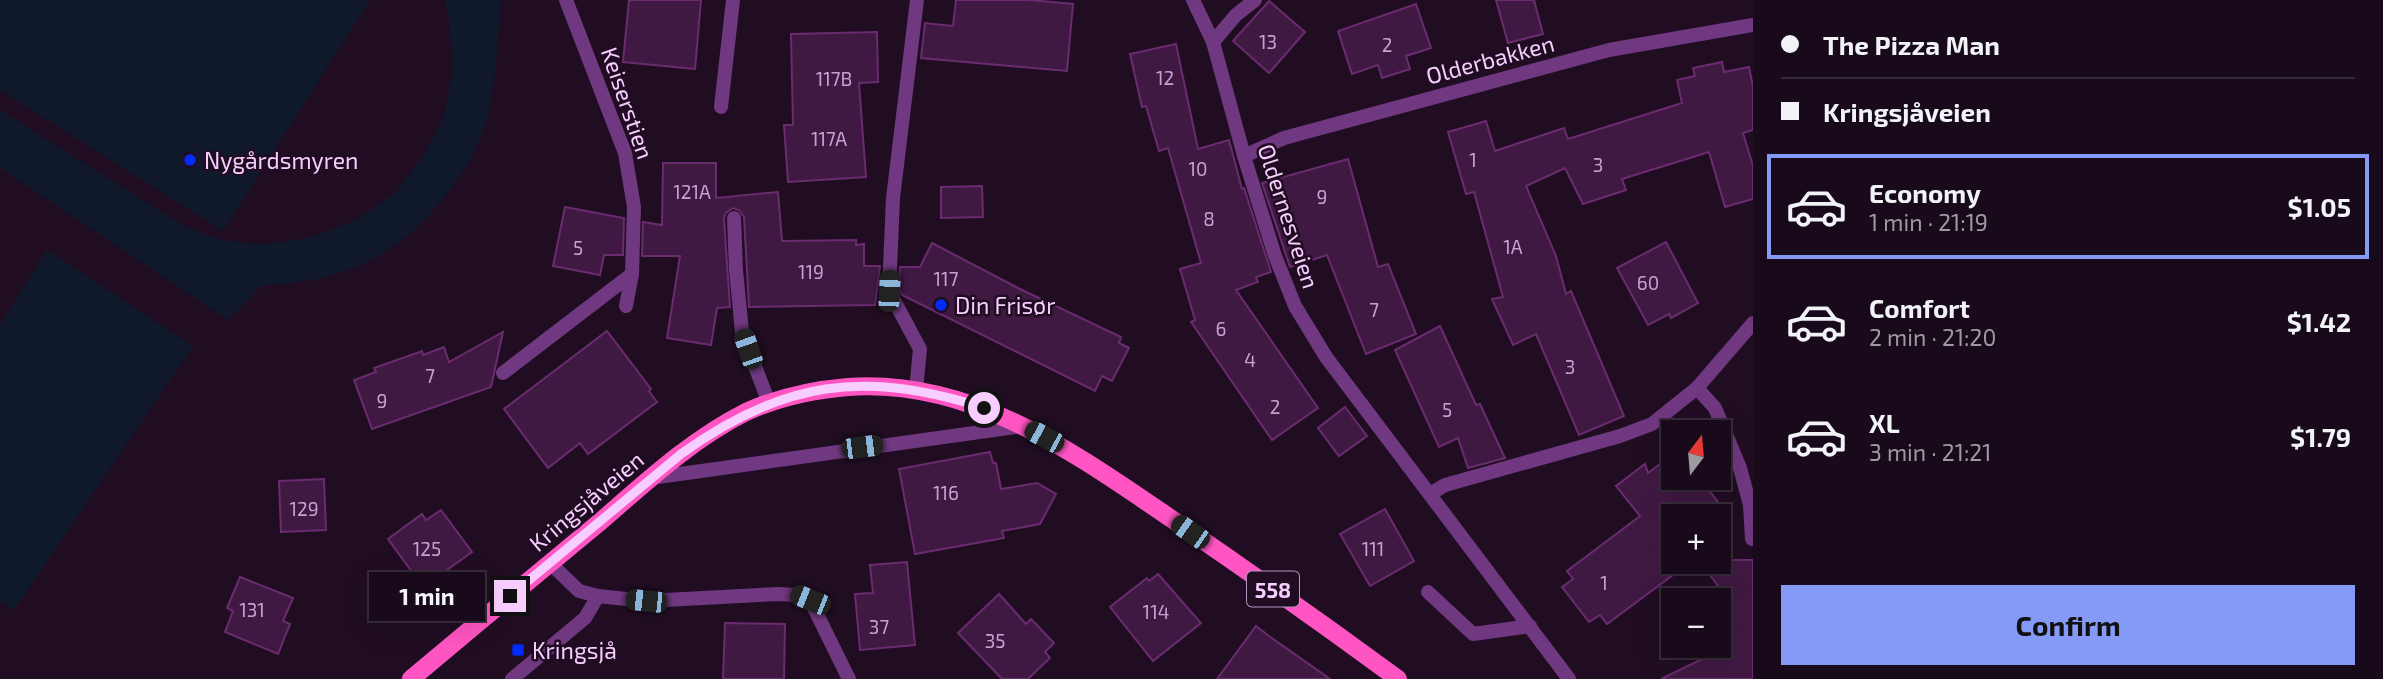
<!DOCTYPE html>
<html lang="en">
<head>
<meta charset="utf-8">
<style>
  :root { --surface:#180a1a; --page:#211323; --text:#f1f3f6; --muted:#9f9aa2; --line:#362b39; --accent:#8599f7 }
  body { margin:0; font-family:"Exo 2",sans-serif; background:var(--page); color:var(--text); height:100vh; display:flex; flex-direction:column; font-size:26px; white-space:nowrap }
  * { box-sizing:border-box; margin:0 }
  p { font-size:23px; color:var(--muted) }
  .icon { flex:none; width:38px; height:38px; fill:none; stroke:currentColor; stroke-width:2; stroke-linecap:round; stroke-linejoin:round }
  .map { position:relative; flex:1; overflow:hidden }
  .drawer { display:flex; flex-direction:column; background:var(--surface); width:630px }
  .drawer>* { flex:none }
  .guide { display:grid; align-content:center; height:154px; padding:0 28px; background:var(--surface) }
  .needle { width:46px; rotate:16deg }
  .tools { position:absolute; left:1661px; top:420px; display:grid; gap:14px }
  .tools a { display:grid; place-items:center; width:70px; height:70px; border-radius:0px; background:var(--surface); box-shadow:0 7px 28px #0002,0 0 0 2px var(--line); font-size:35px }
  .end { position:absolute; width:32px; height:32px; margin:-16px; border:9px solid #f7ceff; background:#111; box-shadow:0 0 0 4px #111 }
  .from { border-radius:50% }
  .bubble { position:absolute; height:49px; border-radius:0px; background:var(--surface); box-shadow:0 7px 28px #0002,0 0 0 2px var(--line); font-size:23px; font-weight:700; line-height:49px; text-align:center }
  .car { position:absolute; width:21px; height:42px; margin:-21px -10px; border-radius:9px; box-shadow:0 0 5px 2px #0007; background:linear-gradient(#222 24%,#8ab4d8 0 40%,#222 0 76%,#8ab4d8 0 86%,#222 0) }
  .guide b { display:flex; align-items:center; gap:24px; height:66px; font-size:26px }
  .guide b+b { border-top:2px solid var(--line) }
  .guide i { width:18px; height:18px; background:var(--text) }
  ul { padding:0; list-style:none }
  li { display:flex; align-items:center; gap:21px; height:105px; margin:0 14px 10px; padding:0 14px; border:4px solid transparent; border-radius:0px }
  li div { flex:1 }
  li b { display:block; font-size:26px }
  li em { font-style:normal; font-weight:700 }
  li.on { border-color:var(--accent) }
  li>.icon { width:63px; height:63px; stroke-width:1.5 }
  .cta { display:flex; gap:14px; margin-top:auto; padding:14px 28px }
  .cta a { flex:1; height:80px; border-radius:0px; background:var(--accent); color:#111; font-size:28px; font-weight:700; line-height:80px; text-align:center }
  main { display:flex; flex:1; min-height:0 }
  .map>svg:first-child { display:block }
</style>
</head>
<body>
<main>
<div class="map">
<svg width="1753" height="679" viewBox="0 0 1753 679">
  <rect width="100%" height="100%" fill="#200d22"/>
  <!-- green -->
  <g fill="#10192c">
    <path d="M 0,0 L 370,0 L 223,231 L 0,90 Z"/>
    <path d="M 445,0 L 501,0 C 497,40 497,83 486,122 C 478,149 463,174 445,196 C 394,261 341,281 261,286 L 228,320 L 0,168 L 0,110 L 184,226 L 225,241 L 263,244 L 310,238 L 354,221 L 396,192 L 423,156 L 443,120 L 452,75 L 450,25 Z"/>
    <path d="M 47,250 L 193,346 L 14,610 L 0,601 L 0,325 Z"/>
  </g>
  <!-- building -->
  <g fill="#401943" stroke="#6a2b6f" stroke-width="2">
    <path d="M 629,0 L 701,0 L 695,69 L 623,62 Z"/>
    <path d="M 956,0 L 1030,0 L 1073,4 L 1067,71 L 921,58 L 925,23 L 953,26 Z"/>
    <path d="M 1496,0 L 1534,0 L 1543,34 L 1508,43 Z"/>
    <path d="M 1269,1 L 1305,32 L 1269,73 L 1233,41 Z"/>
    <path d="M 1416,4 L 1431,48 L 1406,56 L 1410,69 L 1382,78 L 1378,65 L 1352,74 L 1338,31 Z"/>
    <path d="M 877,32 L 878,82 L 859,83 L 866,177 L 788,182 L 784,125 L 793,125 L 791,34 Z"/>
    <path d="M 1176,44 L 1198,149 L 1229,140 L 1242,189 L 1244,188 L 1271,272 L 1256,277 L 1258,282 L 1236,290 L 1318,408 L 1272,440 L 1191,322 L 1195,320 L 1180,269 L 1201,263 L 1168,148 L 1159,151 L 1146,106 L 1142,107 L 1130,54 Z"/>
    <path d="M 1722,62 L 1724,72 L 1749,67 L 1753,87 L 1753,130 L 1743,133 L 1753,166 L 1753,199 L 1725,207 L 1709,152 L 1622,179 L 1626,190 L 1583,204 L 1565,168 L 1526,186 L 1556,256 L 1566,294 L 1571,291 L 1624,416 L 1579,435 L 1536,334 L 1513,345 L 1492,299 L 1503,297 L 1474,192 L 1466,194 L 1448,132 L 1486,121 L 1495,151 L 1564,128 L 1568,139 L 1682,103 L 1677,80 L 1695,76 L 1693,68 Z"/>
    <path d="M 1348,159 L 1378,267 L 1388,264 L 1416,334 L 1366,354 L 1327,255 L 1290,267 L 1262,183 Z"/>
    <path d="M 663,163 L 716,163 L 716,198 L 778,192 L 782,241 L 856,240 L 856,245 L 864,244 L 864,266 L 880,266 L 875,305 L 749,307 L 744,217 L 739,210 L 733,208 L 726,213 L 724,218 L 730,307 L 717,308 L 711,345 L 667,338 L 680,256 L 642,256 L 643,222 L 662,225 Z"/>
    <path d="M 982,186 L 983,217 L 941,218 L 941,187 Z"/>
    <path d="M 565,207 L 624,218 L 623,255 L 604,255 L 600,275 L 553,266 Z"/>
    <path d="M 1666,242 L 1698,303 L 1671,318 L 1669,314 L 1648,325 L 1617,268 Z"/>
    <path d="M 932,243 L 1018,288 L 1121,337 L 1119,343 L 1129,348 L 1112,381 L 1102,376 L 1095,391 L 902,295 L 899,289 L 900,267 L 920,267 Z"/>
    <path d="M 1440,326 L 1476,405 L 1480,404 L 1505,458 L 1468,468 L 1458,438 L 1439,447 L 1395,350 Z"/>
    <path d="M 607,331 L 651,389 L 649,391 L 657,402 L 588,454 L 580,443 L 548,468 L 504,409 Z"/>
    <path d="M 503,332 L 491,387 L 372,429 L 354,380 L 376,372 L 374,368 L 422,351 L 423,355 L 444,347 L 449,362 Z"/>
    <path d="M 1345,407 L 1367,436 L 1339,456 L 1318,428 Z"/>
    <path d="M 990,452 L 993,463 L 996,463 L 1001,489 L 1037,483 L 1056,494 L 1040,524 L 1002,531 L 1004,538 L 915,554 L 899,469 Z"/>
    <path d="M 1673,454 L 1673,478 L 1700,478 L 1732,521 L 1718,531 L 1718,516 L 1673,516 L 1673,562 L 1678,562 L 1670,568 L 1681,569 L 1607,624 L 1600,615 L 1589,622 L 1562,587 L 1573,579 L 1567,571 L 1640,516 L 1616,486 L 1645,464 L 1648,473 Z"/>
    <path d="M 324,479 L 326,530 L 281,532 L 279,481 Z"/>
    <path d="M 1385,509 L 1414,561 L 1370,586 L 1340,534 Z"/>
    <path d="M 441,510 L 472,552 L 423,587 L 388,539 L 422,514 L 426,520 Z"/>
    <path d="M 1726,560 L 1753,560 L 1753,679 L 1661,679 L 1723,649 L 1725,595 L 1706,570 L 1726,571 Z"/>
    <path d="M 907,562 L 915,645 L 860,650 L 855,594 L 873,593 L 870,565 Z"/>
    <path d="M 1158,574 L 1201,623 L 1153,661 L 1110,607 L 1147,578 L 1149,581 Z"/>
    <path d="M 240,577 L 293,598 L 283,621 L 290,624 L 278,654 L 225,632 L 233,611 L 227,608 Z"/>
    <path d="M 999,594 L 1026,624 L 1031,619 L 1054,643 L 1045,652 L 1050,658 L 1028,679 L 1002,679 L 958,633 Z"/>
    <path d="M 725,623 L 785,624 L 784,679 L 723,679 Z"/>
    <path d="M 1256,626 L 1269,636 L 1330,679 L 1217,679 Z"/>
  </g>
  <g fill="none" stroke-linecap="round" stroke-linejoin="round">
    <!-- lane -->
    <g stroke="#703881" stroke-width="14">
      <path d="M 734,218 L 736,270 L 742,332 L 769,403"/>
      <path d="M 503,373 L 632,274"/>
      <path d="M 1697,388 L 1715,408 L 1740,468 L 1750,505 L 1752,539"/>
      <path d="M 651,478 L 1023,426"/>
      <path d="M 1428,592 L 1473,634 L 1530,626"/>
      <path d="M 512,679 L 585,618 L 598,596"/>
    </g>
    <!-- street -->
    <g stroke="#703881" stroke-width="14">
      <path d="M 566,0 L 625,153 L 634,207 L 632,274 L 626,306"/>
      <path d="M 1193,0 L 1213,42 L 1244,156 L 1275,256 L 1295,306 L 1326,357 L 1569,679"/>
      <path d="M 1213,42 L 1236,15 L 1255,0"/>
      <path d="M 721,107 L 733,0"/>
      <path d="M 1244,156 L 1284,138 L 1609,50 L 1753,25"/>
      <path d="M 916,390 L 920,349 L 889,291 L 893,198 L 917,0"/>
      <path d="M 1430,494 L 1445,485 L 1620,436 L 1652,424 L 1697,388 L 1753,323"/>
      <path d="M 550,563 L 579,591 L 598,596 L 646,601 L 778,594 L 797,595 L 810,600 L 849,679"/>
    </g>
    <!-- primary -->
    <path stroke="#ff55c3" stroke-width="18" d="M 411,679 C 474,626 538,573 601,521 C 646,482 692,439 746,412 C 779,397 812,390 848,387 C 977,378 1081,458 1182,526 C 1255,576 1327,627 1398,679"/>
  </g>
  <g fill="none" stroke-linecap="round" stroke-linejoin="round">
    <!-- route -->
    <path stroke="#f7ceff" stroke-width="9" d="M 510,596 L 681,454 C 782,381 865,369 984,408"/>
  </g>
  <!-- markers -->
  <g fill="#002bf9" stroke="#200d22" stroke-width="2.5">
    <circle cx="190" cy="160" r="7"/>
    <circle cx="941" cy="305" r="7"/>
    <rect x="511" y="643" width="14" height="14" rx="3.5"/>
  </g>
  <g text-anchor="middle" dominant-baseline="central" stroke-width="5" stroke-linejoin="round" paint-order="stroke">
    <!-- number labels -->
    <g font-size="19" fill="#c9a1d0">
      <text x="1268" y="41">13</text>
      <text x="1387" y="44">2</text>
      <text x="1165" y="77">12</text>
      <text x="834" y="78">117B</text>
      <text x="829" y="138">117A</text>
      <text x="1473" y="159">1</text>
      <text x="1598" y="164">3</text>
      <text x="1198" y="168">10</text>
      <text x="692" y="191">121A</text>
      <text x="1322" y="196">9</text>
      <text x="1209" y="218">8</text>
      <text x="1513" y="246">1A</text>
      <text x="578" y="247">5</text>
      <text x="811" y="271">119</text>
      <text x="946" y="278">117</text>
      <text x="1648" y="282">60</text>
      <text x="1374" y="309">7</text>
      <text x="1221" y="328">6</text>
      <text x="1250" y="359">4</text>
      <text x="1570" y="366">3</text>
      <text x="430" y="375">7</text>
      <text x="382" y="400">9</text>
      <text x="1275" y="406">2</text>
      <text x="1447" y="409">5</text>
      <text x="946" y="492">116</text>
      <text x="304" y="508">129</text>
      <text x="427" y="548">125</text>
      <text x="1373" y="548">111</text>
      <text x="1604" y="582">1</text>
      <text x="252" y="609">131</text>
      <text x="1156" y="611">114</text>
      <text x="879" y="626">37</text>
      <text x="995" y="640">35</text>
    </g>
    <!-- shield labels -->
    <rect fill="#200d22" stroke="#b694bd" stroke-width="2" x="1247" y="571.5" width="52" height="35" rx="5"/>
    <g font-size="21" font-weight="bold" fill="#f7ceff">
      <text x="1273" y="589">558</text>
    </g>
    <!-- street labels -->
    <g font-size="23" fill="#f7ceff" stroke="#200d22">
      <text transform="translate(1490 59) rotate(-15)">Olderbakken</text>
      <text transform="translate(628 103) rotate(71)">Keiserstien</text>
      <text transform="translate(1289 216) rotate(72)">Oldernesveien</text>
      <text transform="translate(586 501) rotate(-40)">Kringsjåveien</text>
    </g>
    <!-- poi labels -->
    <g font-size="23" fill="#f7ceff" stroke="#200d22" text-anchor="start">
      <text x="204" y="160">Nygårdsmyren</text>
      <text x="955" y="305">Din Frisør</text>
      <text x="532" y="650">Kringsjå</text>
    </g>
  </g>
</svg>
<div class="tools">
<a><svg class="needle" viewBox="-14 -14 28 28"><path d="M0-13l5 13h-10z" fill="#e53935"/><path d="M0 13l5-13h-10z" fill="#9f9aa2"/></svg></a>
<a>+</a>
<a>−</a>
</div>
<i class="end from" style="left:984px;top:408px"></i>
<i class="end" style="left:510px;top:596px"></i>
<div class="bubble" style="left:369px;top:572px;width:116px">1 min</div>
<i class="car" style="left:889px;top:291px;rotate:3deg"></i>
<i class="car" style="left:748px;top:349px;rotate:341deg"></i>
<i class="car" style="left:1044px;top:437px;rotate:298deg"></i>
<i class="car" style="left:862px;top:447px;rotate:83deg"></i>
<i class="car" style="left:1190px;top:532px;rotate:305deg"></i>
<i class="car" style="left:810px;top:600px;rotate:292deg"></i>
<i class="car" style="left:646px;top:601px;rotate:276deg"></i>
</div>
<section class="drawer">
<div class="guide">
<b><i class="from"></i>The Pizza Man</b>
<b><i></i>Kringsjåveien</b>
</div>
<ul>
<li class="on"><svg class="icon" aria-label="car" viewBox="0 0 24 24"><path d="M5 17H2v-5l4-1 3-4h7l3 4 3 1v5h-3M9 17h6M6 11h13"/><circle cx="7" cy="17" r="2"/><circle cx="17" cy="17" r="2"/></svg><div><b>Economy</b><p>1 min · 21:19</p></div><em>$1.05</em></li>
<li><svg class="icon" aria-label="car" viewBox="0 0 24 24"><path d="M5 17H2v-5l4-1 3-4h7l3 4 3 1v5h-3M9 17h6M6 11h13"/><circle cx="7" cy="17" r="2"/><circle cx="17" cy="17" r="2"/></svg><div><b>Comfort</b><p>2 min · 21:20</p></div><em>$1.42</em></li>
<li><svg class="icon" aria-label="car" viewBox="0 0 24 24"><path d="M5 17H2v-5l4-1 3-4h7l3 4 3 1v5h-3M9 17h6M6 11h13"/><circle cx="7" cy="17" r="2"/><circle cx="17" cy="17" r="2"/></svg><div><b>XL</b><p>3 min · 21:21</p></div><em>$1.79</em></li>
</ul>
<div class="cta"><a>Confirm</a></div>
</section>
</main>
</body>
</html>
